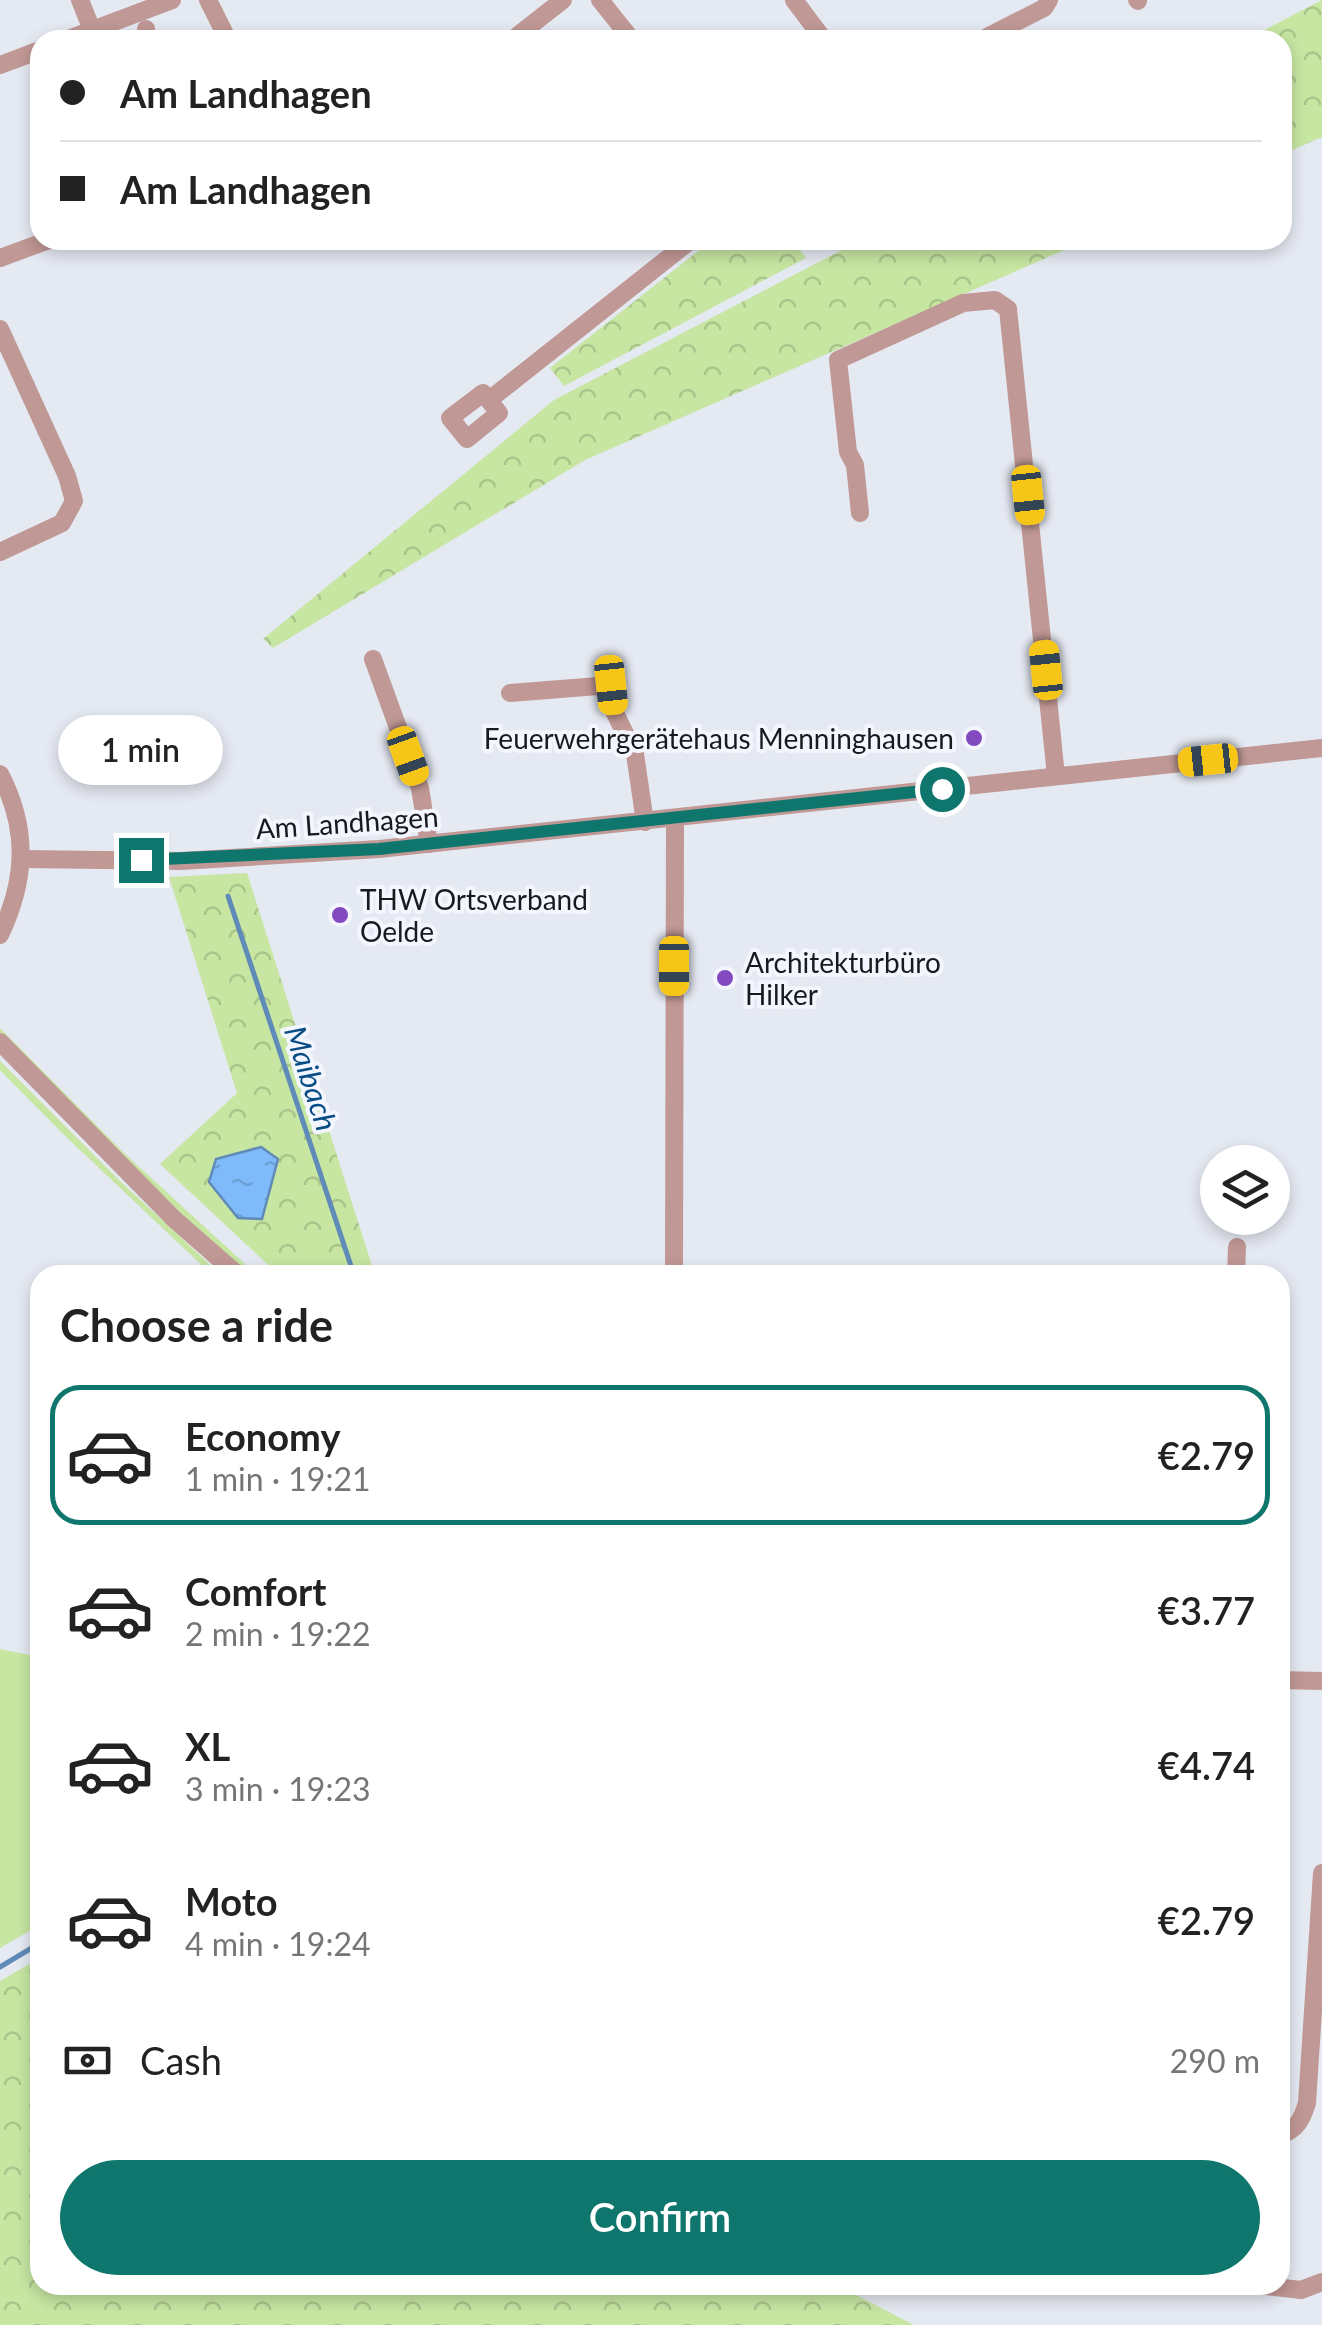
<!DOCTYPE html>
<html lang="en">
<head>
<meta charset="utf-8">
<style>
  :root { --surface:#fff; --page:#f2f2f2; --text:#222; --muted:#767676; --line:#e0e0e0; --accent:#0f766e }
  body { margin:0; font-family:Lato,sans-serif; background:var(--page); color:var(--text); height:100vh; display:flex; flex-direction:column; font-size:38px; white-space:nowrap }
  * { box-sizing:border-box; margin:0 }
  p { font-size:32px; color:var(--muted) }
  .icon { flex:none; width:55px; height:55px; fill:none; stroke:currentColor; stroke-width:2; stroke-linecap:round; stroke-linejoin:round }
  .map { position:relative; flex:1; overflow:hidden }
  .drawer { position:absolute; left:30px; top:1265px; width:1260px; height:1030px; display:flex; flex-direction:column; background:var(--surface); border-radius:30px; box-shadow:0 5px 15px #0003 }
  .drawer>* { flex:none }
  .guide { position:absolute; left:30px; top:30px; width:1262px; height:220px; border-radius:30px; box-shadow:0 5px 15px #0003; display:grid; align-content:center; height:220px; padding:0 30px; background:var(--surface) }
  .tools { position:absolute; left:1200px; top:1145px; display:grid; gap:20px }
  .tools a { display:grid; place-items:center; width:90px; height:90px; border-radius:50%; background:var(--surface); box-shadow:0 5px 15px #0003; font-size:50px }
  .end { position:absolute; width:45px; height:45px; margin:-22px; border:12px solid #0f766e; background:#fff; box-shadow:0 0 0 5px #fff }
  .from { border-radius:50% }
  .bubble { position:absolute; height:70px; border-radius:35px; background:var(--surface); box-shadow:0 5px 15px #0003; font-size:32px; font-weight:600; line-height:70px; text-align:center }
  .car { position:absolute; width:30px; height:60px; margin:-30px -15px; border-radius:12px; box-shadow:0 0 8px 2px #0007; background:linear-gradient(#f5c518 24%,#345 0 40%,#f5c518 0 76%,#345 0 86%,#f5c518 0) }
  .guide b { display:flex; align-items:center; gap:35px; height:95px; font-size:38px }
  .guide b+b { border-top:2px solid var(--line) }
  .guide i { width:25px; height:25px; background:var(--text) }
  ul { padding:0; list-style:none }
  li { display:flex; align-items:center; gap:30px; height:140px; margin:0 20px 15px; padding:0 10px; border:5px solid transparent; border-radius:30px }
  li div { flex:1 }
  li b { display:block; font-size:38px }
  li em { font-style:normal; font-weight:600 }
  li.active { border-color:var(--accent) }
  li>.icon { width:90px; height:90px; stroke-width:1.5 }
  h2 { padding:0 30px; font-size:45px; line-height:120px }
  .pay { display:flex; align-items:center; gap:25px; height:110px; padding:0 30px; font-size:38px }
  .pay p { margin-inline-start:auto }
  .action { display:flex; gap:20px; margin-top:auto; padding:20px 30px }
  .action a { flex:1; height:115px; border-radius:60px; background:var(--accent); color:#fff; font-size:40px; font-weight:600; line-height:115px; text-align:center }
  .map>svg:first-child { display:block }
</style>
</head>
<body>
<div class="map">
<svg width="1322" height="2325" viewBox="0 0 1322 2325">
  <defs>
    <pattern id="forest-crowns" width="20" height="18" patternUnits="userSpaceOnUse" patternTransform="scale(2.5)"><rect width="20" height="18" fill="#c6e6a2"/><path d="M2 6a3 3 0 1 1 6 0M12 15a3 3 0 1 1 6 0" fill="none" stroke="#aac58b"/></pattern>
    <pattern id="water-ripples" width="26" height="14" patternUnits="userSpaceOnUse" patternTransform="scale(2.5)"><rect width="26" height="14" fill="#7fbbfa"/><path d="M2 4q2-2 4 0t4 0M15 11q2-2 4 0t4 0" fill="none" stroke="#6da0d6"/></pattern>
  </defs>
  <rect width="100%" height="100%" fill="#e5e9f2"/>
  <!-- grass -->
  <g fill="#c6e6a2">
    <path d="M 0,1028 L 125,1154 L 245,1264 L 245,1268 L 241,1268 L 153,1188 L 0,1035 Z"/>
    <path d="M 0,1061 L 121,1182 L 221,1275 L 209,1272 L 62,1133 L 0,1070 Z"/>
    <path d="M 0,1649 L 40,1657 L 40,1925 L 0,1948 Z"/>
  </g>
  <!-- forest -->
  <g fill="url(#forest-crowns)">
    <path d="M 1322,0 L 1322,137 L 1283,154 L 1282,40 L 1245,40 Z"/>
    <path d="M 712,240 L 793,240 L 806,258 L 564,386 L 550,368 Z"/>
    <path d="M 861,240 L 1087,240 L 585,460 L 273,648 L 263,639 L 554,400 Z"/>
    <path d="M 247,873 L 375,1275 L 279,1275 L 160,1164 L 237,1093 L 169,877 Z"/>
    <path d="M 40,1958 L 40,2285 L 837,2285 L 914,2325 L 0,2325 L 0,1981 Z"/>
  </g>
  <!-- water -->
  <path fill="url(#water-ripples)" stroke="#608bb8" stroke-width="2.5" d="M 261,1147 L 278,1159 L 262,1219 L 238,1218 L 209,1182 L 216,1159 Z"/>
  <g fill="none" stroke-linecap="round" stroke-linejoin="round">
    <!-- stream -->
    <g stroke="#608bb8" stroke-width="5">
      <path d="M 228,896 L 354,1275"/>
      <path d="M 0,1967 L 40,1943"/>
    </g>
    <!-- minor -->
    <g stroke="#c09895" stroke-width="18">
      <path d="M 80,0 L 92,30"/>
      <path d="M 208,0 L 228,40"/>
      <path d="M 600,0 L 632,40"/>
      <path d="M 794,0 L 824,40"/>
      <path d="M 1137,0 L 1138,1"/>
      <path d="M 146,29 L 147,40"/>
      <path d="M 66,40 L 172,0"/>
      <path d="M 512,40 L 563,0"/>
      <path d="M 981,40 L 1044,8 L 1049,0"/>
      <path d="M 0,65 L 40,50"/>
      <path d="M 0,258 L 49,240"/>
      <path d="M 0,329 L 67,476 L 74,501 L 62,523 L 0,552"/>
      <path d="M 483,393 L 499,413 L 467,439 L 450,418 Z"/>
      <path d="M 489,400 L 691,240"/>
      <path d="M 860,513 L 855,465 L 848,452 L 838,360 L 963,303 L 995,300 L 1008,309 L 1056,776"/>
      <path d="M 373,659 L 420,788 L 429,844"/>
      <path d="M 510,693 L 611,685 L 613,709 L 635,754 L 645,822"/>
      <path d="M 0,774 C 29,830 26,880 0,935"/>
      <path d="M 23,859 L 181,861 L 379,849 L 1322,748"/>
      <path d="M 0,1042 L 174,1219 L 238,1275"/>
      <path d="M 674,1275 L 675,819"/>
      <path d="M 1236,1275 L 1237,1247"/>
      <path d="M 1280,1680 L 1322,1681"/>
      <path d="M 1280,2135 C 1297,2130 1302,2119 1307,2103 L 1322,1873"/>
      <path d="M 1256,2285 L 1301,2290 L 1322,2282"/>
    </g>
  </g>
  <g fill="none" stroke-linecap="round" stroke-linejoin="round">
    <!-- route -->
    <path stroke="#0f766e" stroke-width="12" d="M 141,860 L 379,849 L 942,789"/>
  </g>
  <!-- markers -->
  <g fill="#8349bf" stroke="#f3f6fe" stroke-width="4">
    <circle cx="974" cy="738" r="10"/>
    <circle cx="340" cy="915" r="10"/>
    <circle cx="725" cy="978" r="10"/>
  </g>
  <g text-anchor="middle" dominant-baseline="central" stroke-width="8" stroke-linejoin="round" paint-order="stroke">
    <!-- poi labels -->
    <g font-size="28" fill="#191a1d" stroke="#f3f6fe" text-anchor="start">
      <text x="954" y="738" text-anchor="end">Feuerwehrgerätehaus Menninghausen</text>
      <text x="360" y="899">THW Ortsverband<tspan x="360" dy="32">Oelde</tspan></text>
      <text x="745" y="962">Architekturbüro<tspan x="745" dy="32">Hilker</tspan></text>
    </g>
    <!-- street labels -->
    <g font-size="28" fill="#191a1d" stroke="#f3f6fe">
      <text transform="translate(347 822) rotate(-4)">Am Landhagen</text>
    </g>
    <!-- water labels -->
    <g font-size="30" font-style="italic" fill="#074c84" stroke="#f3f6fe">
      <text transform="translate(312 1078) rotate(72)">Maibach</text>
    </g>
  </g>
</svg>
<div class="tools">
<a><svg class="icon" aria-label="layers" viewBox="0 0 24 24"><path d="M12 4l9 5-9 5-9-5zM3 14l9 5 9-5"/></svg></a>
</div>
<i class="end from" style="left:942px;top:789px"></i>
<i class="end" style="left:141px;top:860px"></i>
<div class="bubble" style="left:58px;top:715px;width:165px">1 min</div>
<i class="car" style="left:1028px;top:495px;rotate:174deg"></i>
<i class="car" style="left:1046px;top:670px;rotate:354deg"></i>
<i class="car" style="left:611px;top:685px;rotate:174deg"></i>
<i class="car" style="left:408px;top:756px;rotate:160deg"></i>
<i class="car" style="left:1208px;top:760px;rotate:264deg"></i>
<i class="car" style="left:674px;top:966px;rotate:180deg"></i>
<div class="guide">
<b><i class="from"></i>Am Landhagen</b>
<b><i></i>Am Landhagen</b>
</div>
<section class="drawer">
<h2>Choose a ride</h2>
<ul>
<li class="active"><svg class="icon" aria-label="car" viewBox="0 0 24 24"><path d="M5 17H2v-5l4-1 3-4h7l3 4 3 1v5h-3M9 17h6M6 11h13"/><circle cx="7" cy="17" r="2"/><circle cx="17" cy="17" r="2"/></svg><div><b>Economy</b><p>1 min · 19:21</p></div><em>€2.79</em></li>
<li><svg class="icon" aria-label="car" viewBox="0 0 24 24"><path d="M5 17H2v-5l4-1 3-4h7l3 4 3 1v5h-3M9 17h6M6 11h13"/><circle cx="7" cy="17" r="2"/><circle cx="17" cy="17" r="2"/></svg><div><b>Comfort</b><p>2 min · 19:22</p></div><em>€3.77</em></li>
<li><svg class="icon" aria-label="car" viewBox="0 0 24 24"><path d="M5 17H2v-5l4-1 3-4h7l3 4 3 1v5h-3M9 17h6M6 11h13"/><circle cx="7" cy="17" r="2"/><circle cx="17" cy="17" r="2"/></svg><div><b>XL</b><p>3 min · 19:23</p></div><em>€4.74</em></li>
<li><svg class="icon" aria-label="car" viewBox="0 0 24 24"><path d="M5 17H2v-5l4-1 3-4h7l3 4 3 1v5h-3M9 17h6M6 11h13"/><circle cx="7" cy="17" r="2"/><circle cx="17" cy="17" r="2"/></svg><div><b>Moto</b><p>4 min · 19:24</p></div><em>€2.79</em></li>
</ul>
<div class="pay"><svg class="icon" aria-label="cash" viewBox="0 0 24 24"><path d="M3 7h18v10H3z"/><circle cx="12" cy="12" r="2"/></svg>Cash<p>290 m</p></div>
<div class="action"><a>Confirm</a></div>
</section>
</div>
</body>
</html>
